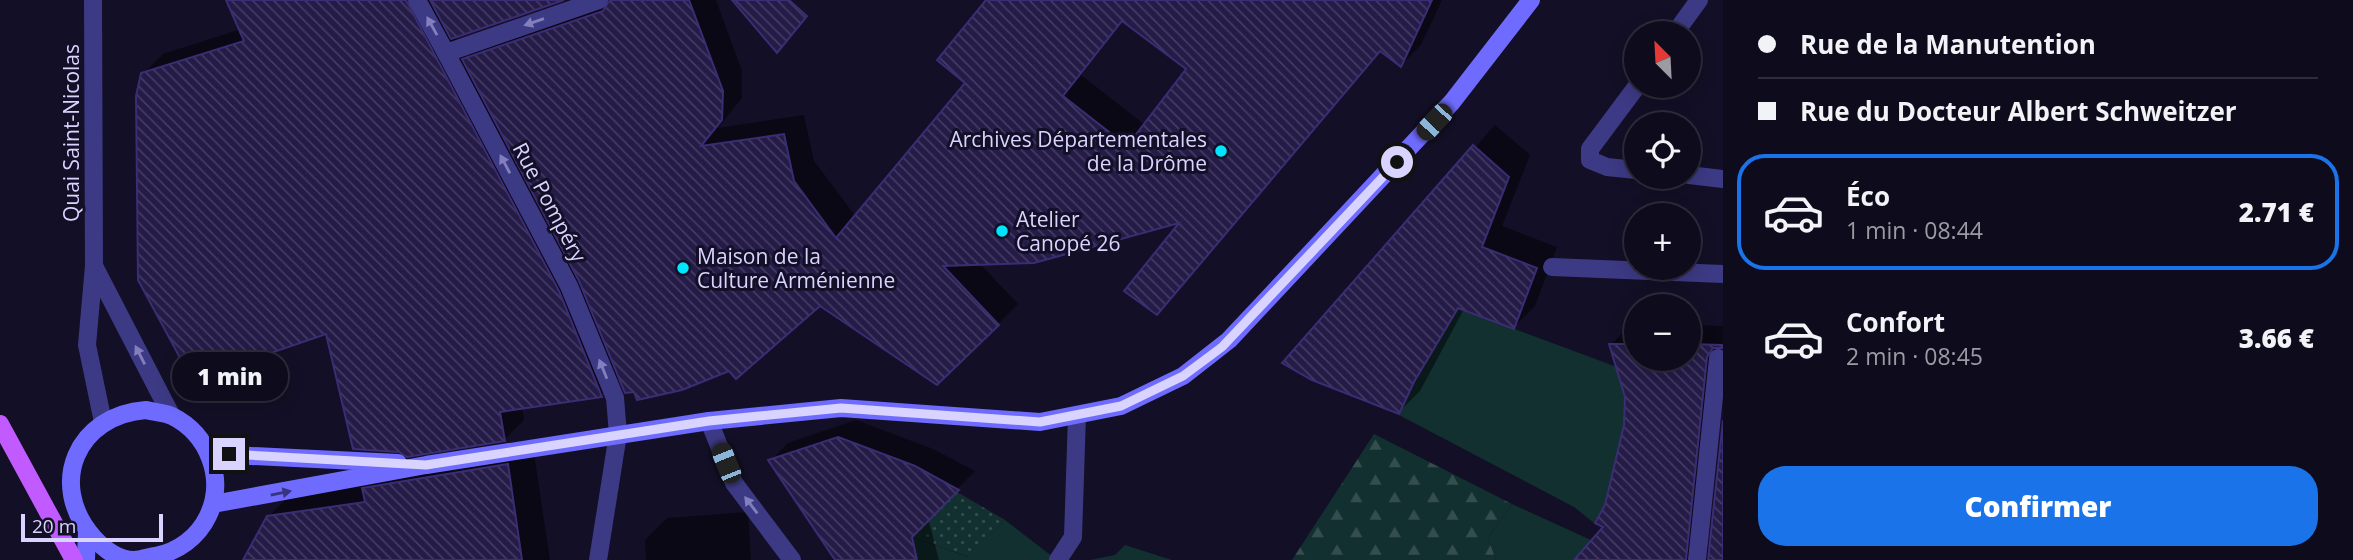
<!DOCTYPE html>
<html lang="fr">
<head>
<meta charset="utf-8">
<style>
  :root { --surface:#0e0b1c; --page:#1c1929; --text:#f1f3f6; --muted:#9b9ba3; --line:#2e2b3b; --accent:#1a73e8 }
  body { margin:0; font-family:"Open Sans",sans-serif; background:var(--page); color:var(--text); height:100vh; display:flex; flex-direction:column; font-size:26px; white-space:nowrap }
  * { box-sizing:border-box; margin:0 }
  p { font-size:23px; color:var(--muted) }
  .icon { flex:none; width:38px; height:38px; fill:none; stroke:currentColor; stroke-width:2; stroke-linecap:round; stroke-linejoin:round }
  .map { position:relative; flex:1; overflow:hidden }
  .panel { display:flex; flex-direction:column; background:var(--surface); width:630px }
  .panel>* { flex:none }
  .hud { display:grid; align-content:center; height:154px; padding:0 35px; background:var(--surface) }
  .needle { width:46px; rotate:336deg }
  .controls { position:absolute; left:1624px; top:21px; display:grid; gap:14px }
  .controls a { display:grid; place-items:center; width:77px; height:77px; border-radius:50%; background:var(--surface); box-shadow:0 4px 18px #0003,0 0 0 2px var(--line); font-size:35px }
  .scale { position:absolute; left:21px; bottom:18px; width:142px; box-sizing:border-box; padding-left:7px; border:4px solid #d9d4ff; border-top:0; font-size:19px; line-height:24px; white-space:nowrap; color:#d9d4ff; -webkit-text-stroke:5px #130f26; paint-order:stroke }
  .end { position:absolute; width:32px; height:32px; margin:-16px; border:9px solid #d9d4ff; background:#111; box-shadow:0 0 0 4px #111 }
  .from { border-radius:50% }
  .bubble { position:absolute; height:49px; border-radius:24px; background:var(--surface); box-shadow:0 4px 18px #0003,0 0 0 2px var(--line); font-size:23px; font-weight:800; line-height:49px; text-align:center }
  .car { position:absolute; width:21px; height:42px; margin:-21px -10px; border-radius:9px; box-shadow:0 0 5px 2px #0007; background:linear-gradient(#222 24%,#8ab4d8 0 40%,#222 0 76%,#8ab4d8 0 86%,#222 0) }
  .hud b { display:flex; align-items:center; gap:24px; height:66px; font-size:26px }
  .hud b+b { border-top:2px solid var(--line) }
  .hud i { width:18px; height:18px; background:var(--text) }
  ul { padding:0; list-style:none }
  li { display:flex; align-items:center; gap:21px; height:116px; margin:0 14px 10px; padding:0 21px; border:4px solid transparent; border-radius:28px }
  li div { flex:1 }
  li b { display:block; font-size:26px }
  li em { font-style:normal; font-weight:800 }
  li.selected { border-color:var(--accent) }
  li>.icon { width:63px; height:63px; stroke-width:1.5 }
  .action { display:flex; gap:14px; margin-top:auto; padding:14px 35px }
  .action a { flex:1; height:80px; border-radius:28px; background:var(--accent); color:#fff; font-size:28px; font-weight:800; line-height:80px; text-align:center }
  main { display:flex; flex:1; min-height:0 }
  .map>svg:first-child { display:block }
</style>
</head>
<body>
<main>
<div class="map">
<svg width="1723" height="560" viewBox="0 0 1723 560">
  <defs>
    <pattern id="forest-firs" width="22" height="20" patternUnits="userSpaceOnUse" patternTransform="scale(1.75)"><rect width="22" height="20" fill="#12302f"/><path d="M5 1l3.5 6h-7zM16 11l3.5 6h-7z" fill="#344d4e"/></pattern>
    <pattern id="garden-dots" width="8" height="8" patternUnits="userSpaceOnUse" patternTransform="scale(1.75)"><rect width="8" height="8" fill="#12302f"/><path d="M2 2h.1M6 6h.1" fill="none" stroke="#344d4e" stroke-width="1.8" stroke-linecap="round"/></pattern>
    <pattern id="building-back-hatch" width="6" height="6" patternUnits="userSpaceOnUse" patternTransform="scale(1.75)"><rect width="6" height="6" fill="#241b47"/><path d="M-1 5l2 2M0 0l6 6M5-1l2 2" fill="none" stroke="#433b63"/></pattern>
  </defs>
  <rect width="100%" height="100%" fill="#130f26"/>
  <!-- grass -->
  <g fill="#12302f">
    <path d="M 1458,308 L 1617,367 L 1625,397 L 1623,448 L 1619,449 L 1605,505 L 1594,523 L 1574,507 L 1397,414 Z"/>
    <path d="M 1512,504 L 1591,540 L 1573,560 L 1496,560 L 1488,538 Z"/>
    <path d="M 1005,520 L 1057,560 L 918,560 L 912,537 L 968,557 Z"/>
    <path d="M 1125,545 L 1172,560 L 1090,560 L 1115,555 Z"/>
  </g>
  <!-- forest -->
  <path fill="url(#forest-firs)" d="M 1374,434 L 1512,504 L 1488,538 L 1496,560 L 1292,560 Z"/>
  <!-- garden -->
  <path fill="url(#garden-dots)" d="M 957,492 L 1005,520 L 969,557 L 912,537 Z"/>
  <!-- shadow -->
  <g fill="#0007" fill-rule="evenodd">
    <path d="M 228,0 L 562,0 L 455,36 L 466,58 L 484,40 L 599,0 L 716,0 L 742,71 L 742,98 L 718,128 L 804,115 L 814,161 L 856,217 L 968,83 L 989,0 L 1442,0 L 1421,45 L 1401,65 L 1381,50 L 1157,313 L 1184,220 L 979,263 L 1018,304 L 998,324 L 820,304 L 730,369 L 635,390 L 620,376 L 601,395 L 522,407 L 524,420 L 504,440 L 327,332 L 143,74 L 163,54 L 241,29 ZM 1124,20 L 1189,69 L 1145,125 L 1081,75 Z"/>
    <path d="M 1495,125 L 1530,155 L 1502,226 L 1557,247 L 1535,306 L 1514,327 L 1464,309 L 1420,391 L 1399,412 L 1285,363 Z"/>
    <path d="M 1630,325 L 1636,325 L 1636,359 L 1689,359 L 1689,325 L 1723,326 L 1723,375 L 1705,538 L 1711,554 L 1723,437 L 1723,560 L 1576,560 L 1605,527 L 1607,506 L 1626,425 L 1627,397 L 1611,345 Z"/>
    <path d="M 856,420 L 933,449 L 975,471 L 928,518 L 939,560 L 832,560 L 834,555 L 770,461 L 788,443 Z"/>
    <path d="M 532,440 L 550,560 L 257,560 L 268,517 L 293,492 Z"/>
    <path d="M 748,512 L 751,560 L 646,560 L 645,540 L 667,518 Z"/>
  </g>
  <!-- building -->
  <g fill="url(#building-back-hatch)" stroke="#3b2d73" stroke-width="2" fill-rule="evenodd">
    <path d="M 226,0 L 406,0 L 559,291 L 602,397 L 500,412 L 505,441 L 407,457 L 399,452 L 353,449 L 326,334 L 192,380 L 138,280 L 136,96 L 141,73 L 244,41 Z"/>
    <path d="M 430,0 L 564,0 L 451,39 Z"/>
    <path d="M 610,0 L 689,0 L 723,91 L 722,120 L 701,146 L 784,134 L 794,181 L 836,238 L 965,83 L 937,60 L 986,0 L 1432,0 L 1401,67 L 1380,51 L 1157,315 L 1124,291 L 1179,223 L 1034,263 L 943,266 L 999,325 L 937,385 L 820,306 L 736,379 L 729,371 L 682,390 L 637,400 L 634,392 L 625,393 L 579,281 L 462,59 L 603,11 ZM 1122,21 L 1186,69 L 1127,146 L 1063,96 Z"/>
    <path d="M 732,0 L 789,0 L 807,16 L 777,53 Z"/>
    <path d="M 1473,145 L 1509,177 L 1482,247 L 1537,268 L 1514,329 L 1458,308 L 1414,382 L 1399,414 L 1312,380 L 1282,363 Z"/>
    <path d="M 1609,344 L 1636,344 L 1636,359 L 1689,359 L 1689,344 L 1723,345 L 1723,348 L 1713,348 L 1707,357 L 1686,560 L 1574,560 L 1603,527 L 1595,523 L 1605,505 L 1624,425 L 1625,397 Z"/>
    <path d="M 1723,420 L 1723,560 L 1708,560 Z"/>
    <path d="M 838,437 L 915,466 L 959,490 L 912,537 L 917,560 L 835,560 L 768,460 Z"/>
    <path d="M 508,464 L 522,560 L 243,560 L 267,516 L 365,502 L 362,488 Z"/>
  </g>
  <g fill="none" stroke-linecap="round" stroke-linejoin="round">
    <!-- service -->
    <g stroke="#3d3a85" stroke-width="18">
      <path d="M 1675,33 L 1699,0"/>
      <path d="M 1636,170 L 1607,167 L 1590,160 L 1590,149 L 1637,86"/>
      <path d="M 1689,175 L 1723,179"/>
      <path d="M 1552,267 L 1723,274"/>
      <path d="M 1058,560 L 1073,537 L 1077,415"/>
      <path d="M 1697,560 L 1718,358"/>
    </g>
    <!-- pedestrian -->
    <path stroke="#3d3a85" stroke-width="18" d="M 446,53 L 569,286 L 615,398 L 618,434"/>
    <!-- minor -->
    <g stroke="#3d3a85" stroke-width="18">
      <path d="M 417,0 L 446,53 L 599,0"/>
      <path d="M 709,421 L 734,483 L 792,560"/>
      <path d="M 598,560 L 618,434"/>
    </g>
    <!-- tertiary -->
    <g stroke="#3d3a85" stroke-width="18">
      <path d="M 93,0 L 94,266 L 87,345 L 103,422"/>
      <path d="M 94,266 L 171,415"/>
    </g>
    <!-- secondary -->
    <g stroke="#6f6bff" stroke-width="18">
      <path d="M 146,410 C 154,412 165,413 172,416 C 208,434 226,478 208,516 C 198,537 178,552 155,556 C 148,557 141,560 134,560 C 117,560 104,549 93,537 C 47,484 77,415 146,410 Z"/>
      <path d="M 210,454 L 398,463"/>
      <path d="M 213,504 L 426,465 L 709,421 L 841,408 L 1040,422 L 1121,406 L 1183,376 L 1229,340 L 1452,102 L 1531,0"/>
      <path d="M 86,560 L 87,530"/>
    </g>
    <!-- primary -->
    <path stroke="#c25bff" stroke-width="18" d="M 0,424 L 74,560"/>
  </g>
  <!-- one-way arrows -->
  <defs><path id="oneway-solid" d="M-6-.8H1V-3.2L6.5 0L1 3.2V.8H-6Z" transform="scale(1.75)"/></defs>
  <g fill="#837fbc">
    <use href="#oneway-solid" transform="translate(534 22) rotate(161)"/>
    <use href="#oneway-solid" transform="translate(432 26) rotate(-119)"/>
    <use href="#oneway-solid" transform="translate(505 164) rotate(-118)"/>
    <use href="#oneway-solid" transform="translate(140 355) rotate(-117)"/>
    <use href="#oneway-solid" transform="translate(603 369) rotate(-112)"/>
    <use href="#oneway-solid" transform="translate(751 505) rotate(-127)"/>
  </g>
  <use fill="#38347d" href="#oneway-solid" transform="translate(281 493) rotate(-11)"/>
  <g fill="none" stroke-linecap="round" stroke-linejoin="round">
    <!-- route -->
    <path stroke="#d9d4ff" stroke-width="9" d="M 229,454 L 426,465 L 709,421 L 841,408 L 1040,422 L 1121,406 L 1183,376 L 1222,347 L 1397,162"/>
  </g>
  <!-- markers -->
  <g fill="#00e5ff" stroke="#130f26" stroke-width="2.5">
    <circle cx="1221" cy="151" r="7"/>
    <circle cx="1002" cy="231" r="7"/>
    <circle cx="683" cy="268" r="7"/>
  </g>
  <g text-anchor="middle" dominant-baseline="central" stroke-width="6" stroke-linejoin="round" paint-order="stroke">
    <!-- street labels -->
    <g font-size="21" fill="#d9d4ff" stroke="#130f26">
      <text transform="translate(71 133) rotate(-90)">Quai Saint-Nicolas</text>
      <text transform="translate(550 202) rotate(62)">Rue Pompéry</text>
    </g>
    <!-- poi labels -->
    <g font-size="21" fill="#d9d4ff" stroke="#130f26" text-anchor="start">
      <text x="1207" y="139" text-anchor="end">Archives Départementales<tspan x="1207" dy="24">de la Drôme</tspan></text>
      <text x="1016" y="219">Atelier<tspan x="1016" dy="24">Canopé 26</tspan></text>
      <text x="697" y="256">Maison de la<tspan x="697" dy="24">Culture Arménienne</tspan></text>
    </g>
  </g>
</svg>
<div class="controls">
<a><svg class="needle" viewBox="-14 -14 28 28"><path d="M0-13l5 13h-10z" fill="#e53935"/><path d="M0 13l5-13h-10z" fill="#9b9ba3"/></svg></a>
<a><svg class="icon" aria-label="locate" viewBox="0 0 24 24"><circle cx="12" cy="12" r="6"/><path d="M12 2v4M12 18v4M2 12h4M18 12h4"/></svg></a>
<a>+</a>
<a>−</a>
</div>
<div class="scale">20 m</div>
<i class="end from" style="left:1397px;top:162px"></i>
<i class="end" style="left:229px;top:454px"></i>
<div class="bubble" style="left:172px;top:352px;width:116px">1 min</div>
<i class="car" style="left:1434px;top:122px;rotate:223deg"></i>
<i class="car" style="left:726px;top:463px;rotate:338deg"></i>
</div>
<section class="panel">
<div class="hud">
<b><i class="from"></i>Rue de la Manutention</b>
<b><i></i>Rue du Docteur Albert Schweitzer</b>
</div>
<ul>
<li class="selected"><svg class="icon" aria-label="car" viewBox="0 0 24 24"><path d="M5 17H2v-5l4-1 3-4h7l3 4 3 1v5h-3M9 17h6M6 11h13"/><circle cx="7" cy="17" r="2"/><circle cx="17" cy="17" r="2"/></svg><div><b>Éco</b><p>1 min · 08:44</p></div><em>2.71 €</em></li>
<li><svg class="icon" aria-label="car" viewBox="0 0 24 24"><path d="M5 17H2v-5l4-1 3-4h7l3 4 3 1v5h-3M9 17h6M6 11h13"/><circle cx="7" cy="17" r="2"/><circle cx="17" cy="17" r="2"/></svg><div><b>Confort</b><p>2 min · 08:45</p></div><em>3.66 €</em></li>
</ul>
<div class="action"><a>Confirmer</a></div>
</section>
</main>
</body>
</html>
